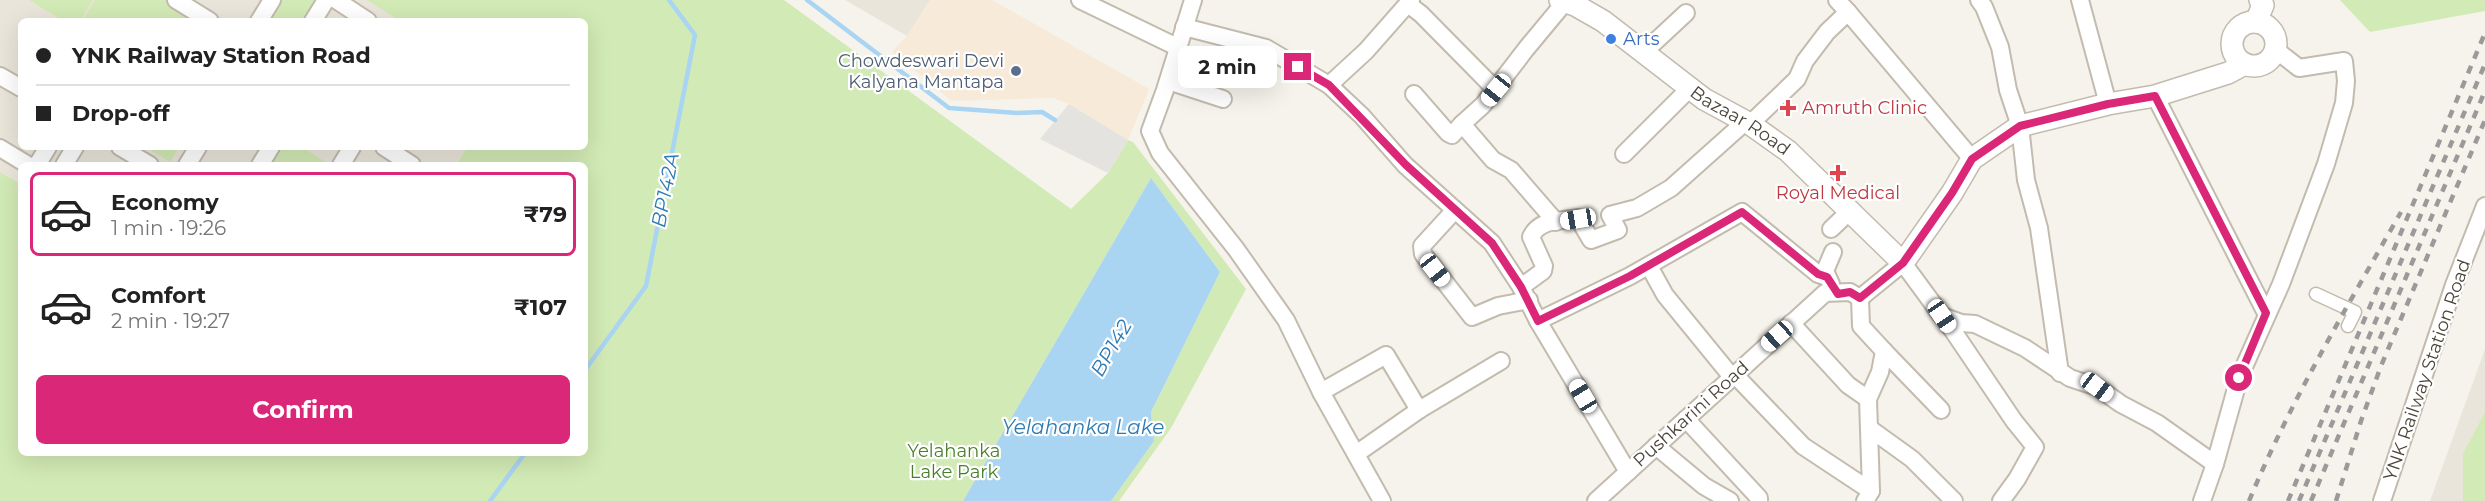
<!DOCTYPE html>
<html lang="en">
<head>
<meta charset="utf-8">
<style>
  :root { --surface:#fff; --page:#f2f2f2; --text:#222; --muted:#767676; --line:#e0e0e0; --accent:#db2777 }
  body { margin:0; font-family:Montserrat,sans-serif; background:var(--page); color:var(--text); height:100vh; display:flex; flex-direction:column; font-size:22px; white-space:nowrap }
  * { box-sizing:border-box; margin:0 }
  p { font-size:20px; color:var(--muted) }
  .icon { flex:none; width:33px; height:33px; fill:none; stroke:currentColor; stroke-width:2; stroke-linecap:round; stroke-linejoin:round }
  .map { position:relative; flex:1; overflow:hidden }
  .sheet { position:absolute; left:18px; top:162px; width:570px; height:294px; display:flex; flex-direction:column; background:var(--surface); border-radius:9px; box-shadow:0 6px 24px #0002 }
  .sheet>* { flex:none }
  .guide { position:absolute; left:18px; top:18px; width:570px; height:132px; border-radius:9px; box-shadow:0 6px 24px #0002; display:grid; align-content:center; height:132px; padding:0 18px; background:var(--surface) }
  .end { position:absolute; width:27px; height:27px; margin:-14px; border:8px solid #db2777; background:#fff; box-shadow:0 0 0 3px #fff }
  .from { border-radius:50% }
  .bubble { position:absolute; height:42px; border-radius:9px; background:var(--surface); box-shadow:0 6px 24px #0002; font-size:20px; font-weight:700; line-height:42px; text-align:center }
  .car { position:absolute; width:18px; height:36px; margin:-18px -9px; border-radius:8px; box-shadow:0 0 4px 2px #0007; background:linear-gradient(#fff 24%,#345 0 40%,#fff 0 76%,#345 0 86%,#fff 0) }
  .guide b { display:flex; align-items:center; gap:21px; height:57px; font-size:22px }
  .guide b+b { border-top:2px solid var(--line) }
  .guide i { width:15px; height:15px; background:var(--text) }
  ul { padding:10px 0 0; list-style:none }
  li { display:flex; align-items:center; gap:18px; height:84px; margin:0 12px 9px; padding:0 6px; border:3px solid transparent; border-radius:9px }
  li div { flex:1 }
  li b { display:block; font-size:22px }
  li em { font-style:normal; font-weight:700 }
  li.on { border-color:var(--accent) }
  li>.icon { width:54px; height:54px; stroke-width:1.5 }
  .button { display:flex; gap:12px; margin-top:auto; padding:12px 18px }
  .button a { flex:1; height:69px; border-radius:9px; background:var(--accent); color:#fff; font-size:24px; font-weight:700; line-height:69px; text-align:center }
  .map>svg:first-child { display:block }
</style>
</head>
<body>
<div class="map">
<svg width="2485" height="501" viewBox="0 0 2485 501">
  <rect width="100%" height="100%" fill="#f6f3ec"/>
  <!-- residential -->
  <g fill="#eae5da">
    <path d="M 0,0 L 368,0 L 400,21 L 21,21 L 21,147 L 467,147 L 456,165 L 21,165 L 21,184 L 0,172 Z"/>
    <path d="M 845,0 L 930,0 L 907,36 Z"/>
    <path d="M 2485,349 L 2485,501 L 2430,501 Z"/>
  </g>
  <!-- commercial -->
  <path fill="#f7ead8" d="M 930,0 L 992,0 L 1149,89 L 1128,140 L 1069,104 L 1053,98 L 952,101 L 892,52 L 907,36 Z"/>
  <!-- green -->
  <g fill="#d2eab5">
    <path d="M 29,0 L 93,0 L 80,21 L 63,21 Z"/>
    <path d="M 95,0 L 171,0 L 205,21 L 82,21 Z"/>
    <path d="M 282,0 L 316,0 L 304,21 L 270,21 Z"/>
    <path d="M 367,0 L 784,0 L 1071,209 L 1108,173 L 1128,140 L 1133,142 L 1246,289 L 1171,428 L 1119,501 L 1111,501 L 1154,441 L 1151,412 L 1220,272 L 1151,178 L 963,501 L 0,501 L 0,172 L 21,184 L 21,453 L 585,453 L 585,165 L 456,165 L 467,147 L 585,147 L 585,21 L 400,21 Z"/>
    <path d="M 2340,0 L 2485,0 L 2485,11 L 2370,32 Z"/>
    <path d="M 146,147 L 179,147 L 170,162 Z"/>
    <path d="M 278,147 L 302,147 L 330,165 L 267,165 Z"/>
    <path d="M 2485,412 L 2485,501 L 2463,501 L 2463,454 Z"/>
  </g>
  <!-- parking -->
  <path fill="#e5e3e0" d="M 1069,104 L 1128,140 L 1108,173 L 1040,139 Z"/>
  <!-- water -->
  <path fill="#a9d4f2" d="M 1151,178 L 1220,272 L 1151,412 L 1154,441 L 1111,501 L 963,501 Z"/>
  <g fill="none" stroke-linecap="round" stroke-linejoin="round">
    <!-- stream -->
    <g stroke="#a9d4f2" stroke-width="4.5">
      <path d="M 807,0 L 949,108 L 1017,113 L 1042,112 L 1055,120"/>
      <path d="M 585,370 L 646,286 L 695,35 L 669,0"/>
      <path d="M 490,501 L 525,453"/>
    </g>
    <defs>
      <path id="pedestrian" d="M 2316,294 L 2355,312 L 2348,326"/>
      <g id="minor">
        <path d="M 176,0 L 210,21"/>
        <path d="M 336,0 L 368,21"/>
        <path d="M 1080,0 L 1177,47"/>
        <path d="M 1193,0 L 1165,90 L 1150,131 L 1160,153 L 1236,249 L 1286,320 L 1321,392 L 1382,501"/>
        <path d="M 1837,0 L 1848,12"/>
        <path d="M 1979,0 L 1984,7 L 2000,47 L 2008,90 L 2020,126 L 2026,180 L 2039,228 L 2060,373"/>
        <path d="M 2080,0 L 2108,104"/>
        <path d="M 1408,4 L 1421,14 L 1496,90"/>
        <path d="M 259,21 L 272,0"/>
        <path d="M 313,21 L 326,0"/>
        <path d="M 1184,27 L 1266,48 L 1329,85 L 1362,116 L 1405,165 L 1492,243 L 1521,287"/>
        <path d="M 1644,52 L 1686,13"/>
        <path d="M 0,76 L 21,88"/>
        <path d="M 1168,81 L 1223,99"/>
        <path d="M 1329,85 L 1366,51 L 1411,0"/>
        <path d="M 1414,94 L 1448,133 L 1452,135 L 1462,124"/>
        <path d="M 2155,96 L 2266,313"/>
        <path d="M 1750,124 L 1797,79 L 1805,61 L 1827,32 L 1848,12 L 1972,159"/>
        <path d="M 120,147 L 150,165"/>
        <path d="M 384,147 L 412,165"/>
        <path d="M 0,148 L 28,165"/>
        <path d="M 1624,154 L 1690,88"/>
        <path d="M 37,165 L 48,147"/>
        <path d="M 64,165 L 75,147"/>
        <path d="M 187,165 L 198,147"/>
        <path d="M 260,165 L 271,147"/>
        <path d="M 341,165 L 352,147"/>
        <path d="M 1454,211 L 1422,246 L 1423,254 L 1472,317 L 1498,306 L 1529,300"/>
        <path d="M 1556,222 L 1511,170 L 1493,160 L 1462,124 L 1483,105 L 1526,49 L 1565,2"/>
        <path d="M 1831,229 L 1851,210"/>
        <path d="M 1649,266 L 1665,295 L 1732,377"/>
        <path d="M 1831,284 L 1825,271 L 1833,252"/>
        <path d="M 1860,298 L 1861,326 L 1884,351 L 1880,372 L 1868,399 L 1871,491 L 1865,501"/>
        <path d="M 1943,316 L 2014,421 L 2035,447 L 2017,479 L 2001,501"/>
        <path d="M 1538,321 L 1521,287 L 1543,271 L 1544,266 L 1531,237 C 1539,219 1561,221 1578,218 L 1591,240 L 1618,230 L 1610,215 L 1637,208 L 1671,188 L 1745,122"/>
        <path d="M 1791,323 L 1848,385 L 1868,399"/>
        <path d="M 1884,351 L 1941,410"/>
        <path d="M 1735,375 L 1803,446 L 1871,491"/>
        <path d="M 1321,392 L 1386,355 L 1419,410"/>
        <path d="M 1686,419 L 1759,498 L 1759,501"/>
        <path d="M 1869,428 L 1912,459 L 1954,501"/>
        <path d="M 1656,446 L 1704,486 L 1730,501"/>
        <path d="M 1356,454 L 1419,410 L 1501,361"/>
        <path d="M 1628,472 L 1538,321 L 1630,276 L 1742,212 L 1818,274 L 1827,277"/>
        <path d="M 1596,501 L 1825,293 L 1850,292 L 1860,298 L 1903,263 L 1942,316 L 1961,323 L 1975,324 L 2025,348 L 2070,378 L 2097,387 L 2121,404 L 2157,423 L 2215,464"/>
        <path d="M 2202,501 L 2215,464 L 2239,378 L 2281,284 L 2326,164 L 2344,103 L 2346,81 L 2344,61 L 2299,68 L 2276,50"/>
        <path d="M 2382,501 L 2454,285 L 2485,206"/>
      </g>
      <g id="tertiary">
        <path id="s1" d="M 1560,0 L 1575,5 L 1603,21 L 1704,99 L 1750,124 L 1788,151 L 1903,263 L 1952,193 L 1972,159 L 2020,126 L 2108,104 L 2155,96 L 2228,73 L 2245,64"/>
        <path d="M 2256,22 L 2263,5 L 2260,0"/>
        <circle cx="2254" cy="44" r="22"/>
      </g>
    </defs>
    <!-- pedestrian casing -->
    <use href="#pedestrian" stroke="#c2bbae" stroke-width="15"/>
    <!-- minor casing -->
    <use href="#minor" stroke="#c2bbae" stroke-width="20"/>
    <!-- tertiary casing -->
    <use href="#tertiary" stroke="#c2bbae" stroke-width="24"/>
    <!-- pedestrian -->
    <use href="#pedestrian" stroke="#fff" stroke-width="12"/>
    <!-- minor -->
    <use href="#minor" stroke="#fff" stroke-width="16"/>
    <!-- tertiary -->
    <use href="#tertiary" stroke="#fff" stroke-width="21"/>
    <!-- rail -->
    <g stroke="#9a9a9a" stroke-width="4.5" stroke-dasharray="8 8" stroke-linecap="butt">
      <path d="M 2249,501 C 2291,400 2347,307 2401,212"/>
      <path d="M 2288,501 L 2485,33"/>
      <path d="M 2299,501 L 2485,64"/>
      <path d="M 2311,501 L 2485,91"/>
      <path d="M 2336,501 L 2361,421 L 2381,366 L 2485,120"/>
    </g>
  </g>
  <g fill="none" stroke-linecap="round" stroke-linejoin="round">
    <!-- route -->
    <path stroke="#db2777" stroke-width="8" d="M 1298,67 L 1329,85 L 1406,165 L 1492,243 L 1521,287 L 1538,321 L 1630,276 L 1742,212 L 1818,274 L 1827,277 L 1838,294 L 1850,292 L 1860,298 L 1903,263 L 1952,193 L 1972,159 L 2020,126 L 2108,104 L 2155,96 L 2266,313 L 2239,378"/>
  </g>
  <!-- markers -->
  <circle fill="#3f7fe0" stroke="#fff" stroke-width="2" cx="1611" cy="39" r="6"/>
  <circle fill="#5c6f8a" stroke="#fff" stroke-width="2" cx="1016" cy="71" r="6"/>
  <g fill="#e0444e" stroke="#fff" stroke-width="2">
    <path d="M1785 99h6v6h6v6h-6v6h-6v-6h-6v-6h6z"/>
    <path d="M1835 164h6v6h6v6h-6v6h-6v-6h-6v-6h6z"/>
  </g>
  <g text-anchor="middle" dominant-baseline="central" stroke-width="4.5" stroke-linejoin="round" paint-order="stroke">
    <!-- shop labels -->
    <g font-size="18" fill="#366cbe" stroke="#fff" text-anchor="start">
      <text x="1623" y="39">Arts</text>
    </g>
    <!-- service labels -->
    <g font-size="18" fill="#4e5e75" stroke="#fff" text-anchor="end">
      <text x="1004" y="61">Chowdeswari Devi<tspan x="1004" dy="21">Kalyana Mantapa</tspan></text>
    </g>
    <!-- health labels -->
    <g font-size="18" fill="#be3a42" stroke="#fff" text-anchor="start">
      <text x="1802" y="108">Amruth Clinic</text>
      <text x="1838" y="193" text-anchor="middle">Royal Medical</text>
    </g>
    <!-- street labels -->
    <g font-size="18" fill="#4b4439" stroke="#fff">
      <text stroke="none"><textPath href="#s1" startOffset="218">Bazaar Road</textPath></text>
      <text transform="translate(2427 370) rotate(-71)">YNK Railway Station Road</text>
      <text transform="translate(1691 414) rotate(-42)">Pushkarini Road</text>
    </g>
    <!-- park labels -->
    <g font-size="18" fill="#4a7f2a" stroke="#fff">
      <text x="954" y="451">Yelahanka<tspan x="954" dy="21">Lake Park</tspan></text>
    </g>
    <!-- water labels -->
    <g font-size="20" font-style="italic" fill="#2e7ab2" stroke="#fff">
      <text transform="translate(665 190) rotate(-79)">BP142A</text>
      <text transform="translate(1111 348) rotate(-60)">BP142</text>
      <text x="1083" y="427">Yelahanka Lake</text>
    </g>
  </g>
</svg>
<i class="end from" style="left:2239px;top:378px"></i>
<i class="end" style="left:1298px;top:67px"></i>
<div class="bubble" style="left:1178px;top:46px;width:99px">2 min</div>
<i class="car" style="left:1496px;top:90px;rotate:219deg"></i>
<i class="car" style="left:1578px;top:219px;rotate:260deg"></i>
<i class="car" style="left:1435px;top:270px;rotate:142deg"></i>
<i class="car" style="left:1942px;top:316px;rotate:146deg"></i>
<i class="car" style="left:1777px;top:336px;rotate:228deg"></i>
<i class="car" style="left:2097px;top:387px;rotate:127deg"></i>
<i class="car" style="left:1583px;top:396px;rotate:329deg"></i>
<div class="guide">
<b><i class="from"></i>YNK Railway Station Road</b>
<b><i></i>Drop-off</b>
</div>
<section class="sheet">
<ul>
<li class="on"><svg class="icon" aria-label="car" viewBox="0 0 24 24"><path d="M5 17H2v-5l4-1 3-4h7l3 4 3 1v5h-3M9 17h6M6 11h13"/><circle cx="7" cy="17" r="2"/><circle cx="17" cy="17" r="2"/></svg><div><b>Economy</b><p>1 min · 19:26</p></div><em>₹79</em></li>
<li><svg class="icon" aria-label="car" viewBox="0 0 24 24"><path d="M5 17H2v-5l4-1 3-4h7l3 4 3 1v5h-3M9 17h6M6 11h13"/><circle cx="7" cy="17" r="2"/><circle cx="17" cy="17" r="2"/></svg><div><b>Comfort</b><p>2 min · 19:27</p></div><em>₹107</em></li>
</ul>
<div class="button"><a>Confirm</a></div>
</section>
</div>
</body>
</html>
